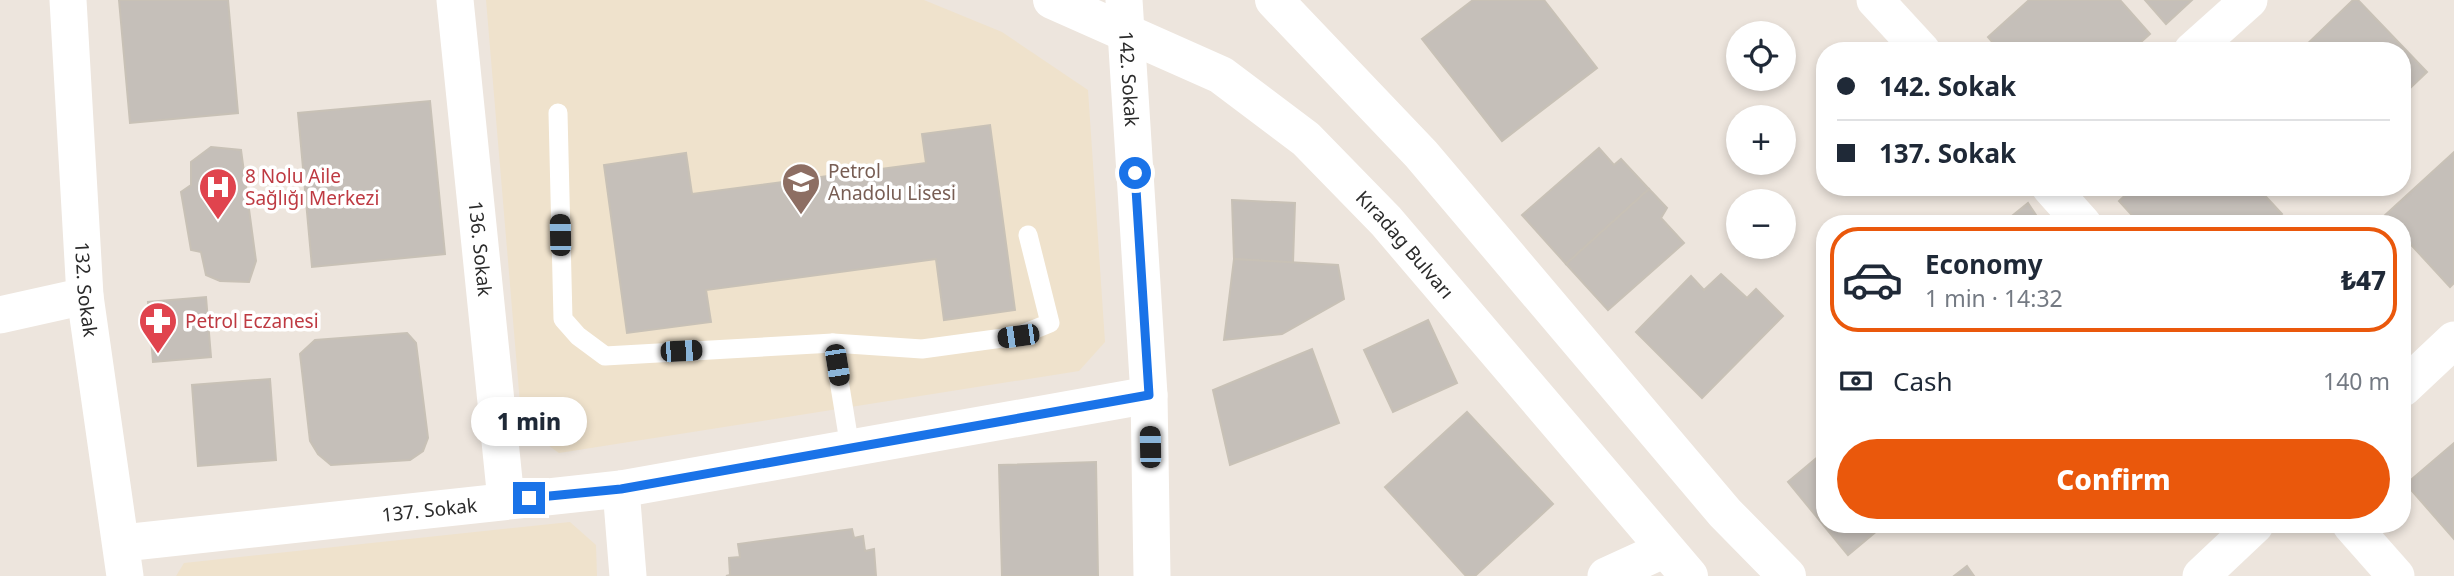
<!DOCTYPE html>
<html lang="en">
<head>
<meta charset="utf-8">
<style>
  :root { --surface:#fff; --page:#f6f6f7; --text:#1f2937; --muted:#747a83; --line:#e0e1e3; --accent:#ea580c }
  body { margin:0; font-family:"Noto Sans",sans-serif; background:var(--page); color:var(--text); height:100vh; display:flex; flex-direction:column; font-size:26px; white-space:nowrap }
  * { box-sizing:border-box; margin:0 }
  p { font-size:23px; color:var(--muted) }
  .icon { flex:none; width:38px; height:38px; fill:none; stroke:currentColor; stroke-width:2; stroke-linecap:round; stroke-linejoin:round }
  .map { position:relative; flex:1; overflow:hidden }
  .panel { position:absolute; left:1816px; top:215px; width:595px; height:318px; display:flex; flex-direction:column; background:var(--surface); border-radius:28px; box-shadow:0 4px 10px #0003 }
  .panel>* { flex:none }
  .top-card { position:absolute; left:1816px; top:42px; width:595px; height:154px; border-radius:28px; box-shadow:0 4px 10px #0003; display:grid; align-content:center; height:154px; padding:0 21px; background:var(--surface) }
  .buttons { position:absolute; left:1726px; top:21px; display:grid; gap:14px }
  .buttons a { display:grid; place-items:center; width:70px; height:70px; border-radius:50%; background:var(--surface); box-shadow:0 4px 10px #0003; font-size:35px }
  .end { position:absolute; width:32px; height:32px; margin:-16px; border:9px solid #1a73e8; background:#fff; box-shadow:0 0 0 4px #fff }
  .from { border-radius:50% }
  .bubble { position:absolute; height:49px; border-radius:24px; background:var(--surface); box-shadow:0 4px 10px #0003; font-size:23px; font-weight:800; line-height:49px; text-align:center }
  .car { position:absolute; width:21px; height:42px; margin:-21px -10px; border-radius:9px; box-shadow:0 0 5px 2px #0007; background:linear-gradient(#222 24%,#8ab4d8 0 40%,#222 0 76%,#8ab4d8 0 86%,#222 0) }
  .top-card b { display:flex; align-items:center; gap:24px; height:66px; font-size:26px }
  .top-card b+b { border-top:2px solid var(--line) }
  .top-card i { width:18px; height:18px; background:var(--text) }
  ul { padding:12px 0 0; list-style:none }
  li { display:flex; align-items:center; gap:21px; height:105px; margin:0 14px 10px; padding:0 7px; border:4px solid transparent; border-radius:28px }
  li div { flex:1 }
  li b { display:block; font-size:26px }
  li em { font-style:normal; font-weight:800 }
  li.active { border-color:var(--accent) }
  li>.icon { width:63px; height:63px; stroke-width:1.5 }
  .pay { display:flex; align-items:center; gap:18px; height:77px; padding:0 21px; font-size:26px }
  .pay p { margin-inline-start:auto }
  .button { display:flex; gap:14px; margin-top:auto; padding:14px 21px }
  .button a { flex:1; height:80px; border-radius:42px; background:var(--accent); color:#fff; font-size:28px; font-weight:800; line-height:80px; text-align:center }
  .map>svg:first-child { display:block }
</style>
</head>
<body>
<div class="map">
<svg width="2454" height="576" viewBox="0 0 2454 576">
  <rect width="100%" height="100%" fill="#ede5dd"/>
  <!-- education -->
  <g fill="#efe2cc">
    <path d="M 486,0 L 924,0 L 1002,32 L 1088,90 L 1105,342 L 1079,371 L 559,453 L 522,427 Z"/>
    <path d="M 570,522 L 596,545 L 597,576 L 176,576 L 184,563 Z"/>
  </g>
  <!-- building -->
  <g fill="#c5bfb9" stroke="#c8c1b6" stroke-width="2">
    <path d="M 119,0 L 228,0 L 238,113 L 130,123 Z"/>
    <path d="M 1473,0 L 1544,0 L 1597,68 L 1502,141 L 1422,39 Z"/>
    <path d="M 2029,0 L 2120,0 L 2150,34 L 2131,51 L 1987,51 L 1994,44 L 1988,37 Z"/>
    <path d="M 2145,0 L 2192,0 L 2166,24 Z"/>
    <path d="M 2353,0 L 2358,0 L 2427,72 L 2403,95 L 2403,51 L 2300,51 Z"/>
    <path d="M 430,101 L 445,254 L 312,267 L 298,113 Z"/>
    <path d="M 990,125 L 1015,310 L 944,320 L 936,259 L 706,290 L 711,322 L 627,333 L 604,165 L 686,153 L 692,194 L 926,163 L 922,134 Z"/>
    <path d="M 211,147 L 241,150 L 256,261 L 249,282 L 220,281 L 206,275 L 201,252 L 191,250 L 181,192 L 191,185 L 191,162 Z"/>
    <path d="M 1599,148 L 1614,165 L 1621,159 L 1649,189 L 1566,264 L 1522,215 Z"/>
    <path d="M 2454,152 L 2454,283 L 2450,287 L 2403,236 L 2403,224 L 2391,224 L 2384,216 Z"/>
    <path d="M 2134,187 L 2257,187 L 2282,214 L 2272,224 L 2140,224 L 2119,201 Z"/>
    <path d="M 1649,189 L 1667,208 L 1661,218 L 1684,243 L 1608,310 L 1566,264 Z"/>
    <path d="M 1232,200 L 1295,203 L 1293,263 L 1234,259 Z"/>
    <path d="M 2028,203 L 2042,224 L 2002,224 Z"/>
    <path d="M 1234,259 L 1338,265 L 1344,299 L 1282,334 L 1224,340 Z"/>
    <path d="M 1721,274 L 1747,298 L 1756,289 L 1783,316 L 1702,398 L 1636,332 L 1691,276 L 1704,290 Z"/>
    <path d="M 206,297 L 211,357 L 153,362 L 148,302 Z"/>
    <path d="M 1428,320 L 1457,383 L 1393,412 L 1364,350 Z"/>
    <path d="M 407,333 L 416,343 L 428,438 L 423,451 L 410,460 L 331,465 L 318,454 L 310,441 L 300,354 L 315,340 Z"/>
    <path d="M 1312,349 L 1339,423 L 1230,465 L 1213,390 Z"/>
    <path d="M 270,379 L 276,460 L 198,466 L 192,385 Z"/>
    <path d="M 1467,412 L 1553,504 L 1475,576 L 1466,576 L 1385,487 Z"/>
    <path d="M 2454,443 L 2454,539 L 2406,484 Z"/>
    <path d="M 1825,451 L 1825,525 L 1884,525 L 1848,555 L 1788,482 Z"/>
    <path d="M 1096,462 L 1098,576 L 1002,576 L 999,465 Z"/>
    <path d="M 852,529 L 854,538 L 863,536 L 865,551 L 874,549 L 876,576 L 726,576 L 730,575 L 729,558 L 740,557 L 738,544 Z"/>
    <path d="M 1967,566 L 1974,576 L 1954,576 Z"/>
  </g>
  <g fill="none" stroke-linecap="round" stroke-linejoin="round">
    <!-- lane -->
    <g stroke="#fff" stroke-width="19">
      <path d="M 558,113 L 563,319 L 578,336 L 605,356 L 833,343 L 922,349 L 1018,336 L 1050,323 L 1028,235"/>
      <path d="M 833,343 L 850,448"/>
    </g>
    <!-- street -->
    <g stroke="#fff" stroke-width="37">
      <path id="s1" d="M 68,0 L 85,296 L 125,576"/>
      <path id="s2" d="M 455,0 L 506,500"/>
      <path id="s3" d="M 1124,0 L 1149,395 L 1152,576"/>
      <path d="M 1875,0 L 1922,51"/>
      <path d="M 2192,51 L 2249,0"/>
      <path d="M 2050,187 L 2083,224"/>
      <path d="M 0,315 L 85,296"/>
      <path d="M 2403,388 L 2454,340"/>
      <path d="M 621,489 L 628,576"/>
      <path d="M 2351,525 L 2396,576"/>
      <path id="s4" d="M 123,543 L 621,489 L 1149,395"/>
      <path d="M 1606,576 L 1665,549"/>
      <path d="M 2201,576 L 2255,525"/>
    </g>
    <!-- secondary -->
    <g stroke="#fff" stroke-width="38">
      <path id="s5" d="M 1052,0 L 1221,75 L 1306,139 L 1386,221 L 1689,576"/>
      <path d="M 1274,0 L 1421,154 L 1725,513 L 1787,576"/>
    </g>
  </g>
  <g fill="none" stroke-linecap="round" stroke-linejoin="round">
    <!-- route -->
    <path stroke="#1a73e8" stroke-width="9" d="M 529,498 L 621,489 L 1149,395 L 1135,173"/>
  </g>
  <!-- icons -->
  <defs>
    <symbol id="school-pin" viewBox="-11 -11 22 30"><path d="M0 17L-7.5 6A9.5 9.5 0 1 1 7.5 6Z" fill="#8d6e63" stroke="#fff"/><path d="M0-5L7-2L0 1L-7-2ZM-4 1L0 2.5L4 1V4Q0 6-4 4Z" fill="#fff"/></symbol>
    <symbol id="hospital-pin" viewBox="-11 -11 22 30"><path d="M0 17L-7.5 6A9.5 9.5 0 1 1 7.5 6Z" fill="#e0444e" stroke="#fff"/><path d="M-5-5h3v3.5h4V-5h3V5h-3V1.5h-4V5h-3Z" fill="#fff"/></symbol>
    <symbol id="pharmacy-pin" viewBox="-11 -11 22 30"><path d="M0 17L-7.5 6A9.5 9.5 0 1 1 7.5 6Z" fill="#e0444e" stroke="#fff"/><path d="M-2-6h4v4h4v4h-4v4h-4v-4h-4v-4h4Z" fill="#fff"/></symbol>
  </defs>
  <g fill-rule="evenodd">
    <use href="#school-pin" x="779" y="160" width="44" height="60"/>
    <use href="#hospital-pin" x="196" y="165" width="44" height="60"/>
    <use href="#pharmacy-pin" x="136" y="299" width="44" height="60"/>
  </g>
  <g text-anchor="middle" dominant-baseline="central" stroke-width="7" stroke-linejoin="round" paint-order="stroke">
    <!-- street labels -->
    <g font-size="19" fill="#2b2b2b" stroke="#fff">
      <text stroke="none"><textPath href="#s3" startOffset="79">142. Sokak</textPath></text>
      <text stroke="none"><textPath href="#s5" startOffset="436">Kıradag Bulvarı</textPath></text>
      <text stroke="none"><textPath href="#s2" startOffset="250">136. Sokak</textPath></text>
      <text stroke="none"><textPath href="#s1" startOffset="290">132. Sokak</textPath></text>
      <text stroke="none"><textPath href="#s4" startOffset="308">137. Sokak</textPath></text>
    </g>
    <!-- education labels -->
    <g font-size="19" fill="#785e54" stroke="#fff" text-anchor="start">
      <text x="828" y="171">Petrol<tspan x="828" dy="22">Anadolu Lisesi</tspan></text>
    </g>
    <!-- health labels -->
    <g font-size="19" fill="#be3a42" stroke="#fff" text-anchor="start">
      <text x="245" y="176">8 Nolu Aile<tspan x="245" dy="22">Sağlığı Merkezi</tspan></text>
      <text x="185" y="321">Petrol Eczanesi</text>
    </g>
  </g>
</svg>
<div class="buttons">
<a><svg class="icon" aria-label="locate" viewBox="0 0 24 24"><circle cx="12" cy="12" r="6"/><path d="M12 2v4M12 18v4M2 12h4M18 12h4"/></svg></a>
<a>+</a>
<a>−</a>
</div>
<i class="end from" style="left:1135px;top:173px"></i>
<i class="end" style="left:529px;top:498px"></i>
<div class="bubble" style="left:471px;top:397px;width:116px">1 min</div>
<i class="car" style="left:560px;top:235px;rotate:359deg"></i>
<i class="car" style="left:1018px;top:336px;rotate:262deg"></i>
<i class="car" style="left:681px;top:351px;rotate:87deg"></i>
<i class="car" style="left:837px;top:365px;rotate:171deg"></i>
<i class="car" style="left:1150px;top:447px;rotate:359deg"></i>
<div class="top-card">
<b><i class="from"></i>142. Sokak</b>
<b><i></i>137. Sokak</b>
</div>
<section class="panel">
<ul>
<li class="active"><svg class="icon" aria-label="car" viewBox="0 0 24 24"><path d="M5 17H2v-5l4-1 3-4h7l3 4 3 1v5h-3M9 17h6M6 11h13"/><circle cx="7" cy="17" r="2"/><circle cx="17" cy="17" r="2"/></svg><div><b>Economy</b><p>1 min · 14:32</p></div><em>₺47</em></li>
</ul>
<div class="pay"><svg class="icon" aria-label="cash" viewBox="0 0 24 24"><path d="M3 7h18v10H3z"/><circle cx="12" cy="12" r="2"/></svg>Cash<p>140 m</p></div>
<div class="button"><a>Confirm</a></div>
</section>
</div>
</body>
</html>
